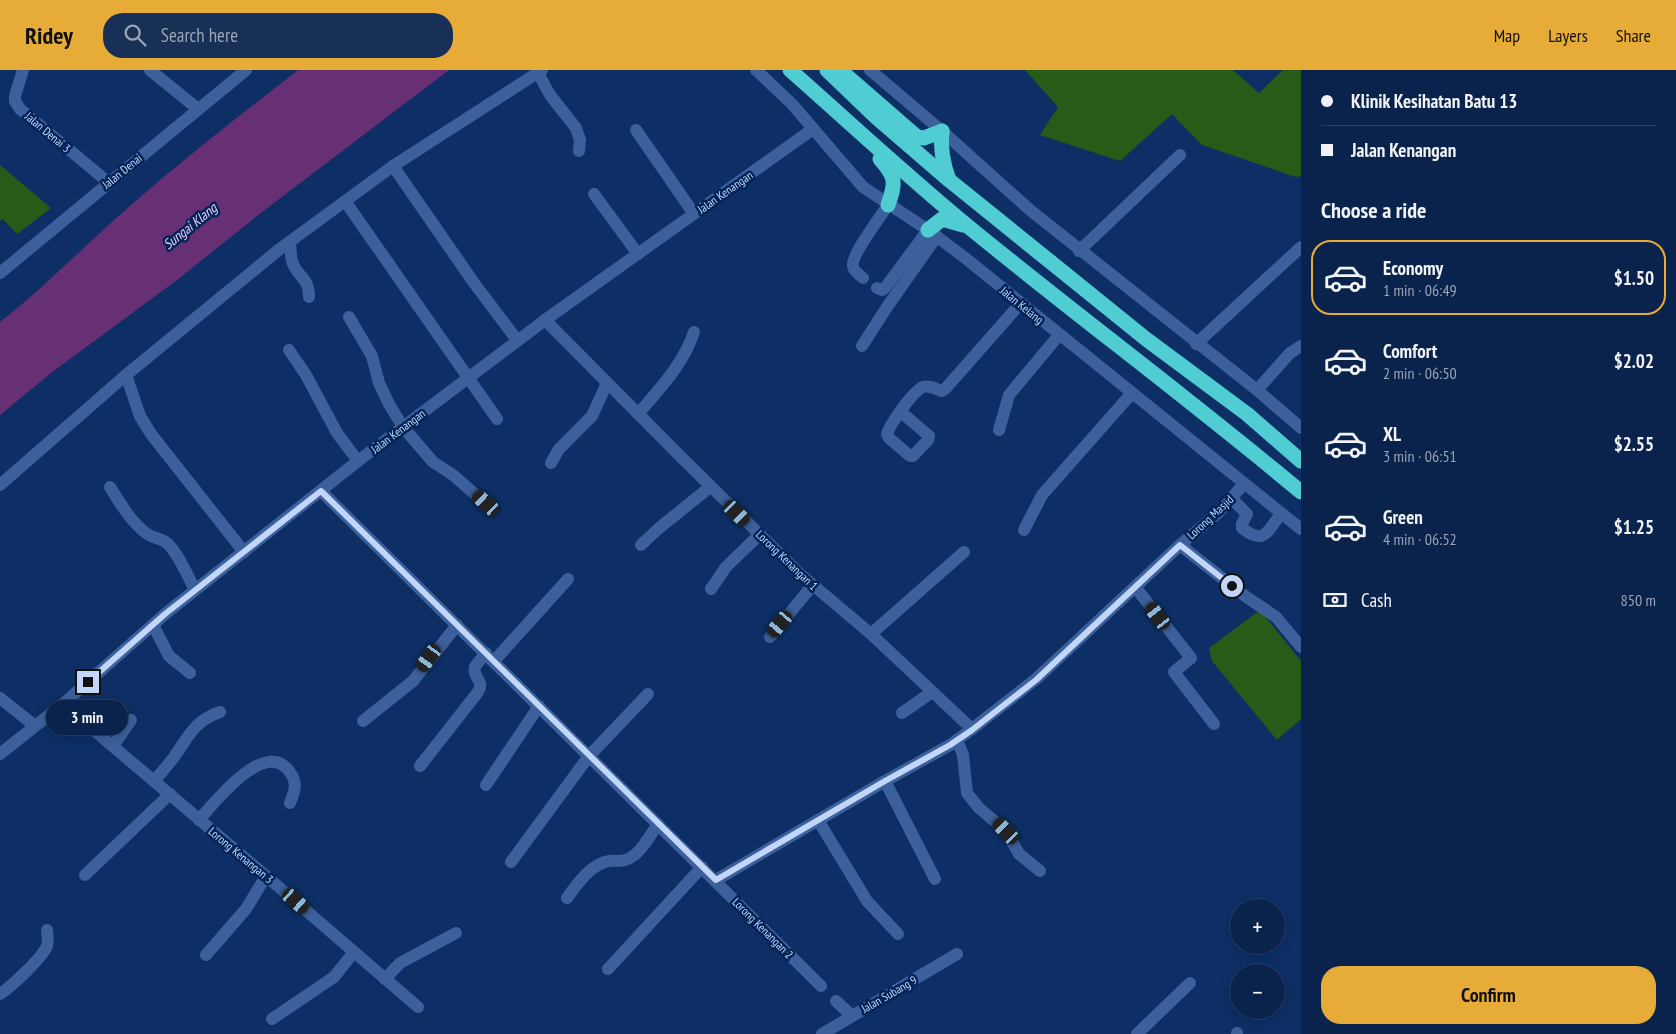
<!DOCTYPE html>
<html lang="en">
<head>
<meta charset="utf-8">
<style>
  :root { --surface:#0a234c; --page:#182f56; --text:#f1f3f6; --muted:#99a4b5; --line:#2a4064; --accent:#e7ac37 }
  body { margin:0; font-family:"PT Sans Narrow",sans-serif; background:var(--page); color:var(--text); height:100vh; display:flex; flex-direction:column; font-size:19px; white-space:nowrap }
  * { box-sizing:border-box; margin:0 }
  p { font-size:16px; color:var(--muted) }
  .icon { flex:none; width:28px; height:28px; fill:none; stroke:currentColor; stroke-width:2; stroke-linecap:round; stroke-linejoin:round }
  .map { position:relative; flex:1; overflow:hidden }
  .details { display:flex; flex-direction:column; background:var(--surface); width:375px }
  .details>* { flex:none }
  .guide { display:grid; align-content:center; height:110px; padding:0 20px; background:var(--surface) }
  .tools { position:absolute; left:1230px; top:829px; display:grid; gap:10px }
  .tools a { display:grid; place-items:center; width:55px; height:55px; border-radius:50%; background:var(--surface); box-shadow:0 2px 12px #0003,0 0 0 1px var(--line); font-size:25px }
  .end { position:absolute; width:22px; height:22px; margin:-11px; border:6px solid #c1d6f8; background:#111; box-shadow:0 0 0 2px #111 }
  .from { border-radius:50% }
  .bubble { position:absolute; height:35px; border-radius:18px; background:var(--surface); box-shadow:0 2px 12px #0003,0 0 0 1px var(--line); font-size:16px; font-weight:800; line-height:35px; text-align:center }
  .car { position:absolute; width:15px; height:30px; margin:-15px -8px; border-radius:6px; box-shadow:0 0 4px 1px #0007; background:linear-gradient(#222 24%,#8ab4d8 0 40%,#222 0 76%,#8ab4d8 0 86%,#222 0) }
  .guide b { display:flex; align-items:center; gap:18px; height:48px; font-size:19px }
  .guide b+b { border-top:1px solid var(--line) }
  .guide i { width:12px; height:12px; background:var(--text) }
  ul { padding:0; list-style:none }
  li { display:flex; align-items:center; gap:15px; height:75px; margin:0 10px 8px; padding:0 10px; border:2px solid transparent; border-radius:20px }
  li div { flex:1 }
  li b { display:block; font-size:19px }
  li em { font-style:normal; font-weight:800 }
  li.on { border-color:var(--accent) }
  li>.icon { width:45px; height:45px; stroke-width:1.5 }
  h2 { padding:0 20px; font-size:22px; line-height:60px }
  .pay { display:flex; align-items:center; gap:12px; height:55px; padding:0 20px; font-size:19px }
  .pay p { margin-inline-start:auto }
  .button { display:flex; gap:10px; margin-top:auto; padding:10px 20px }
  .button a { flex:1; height:58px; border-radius:20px; background:var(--accent); color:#111; font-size:20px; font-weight:800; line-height:58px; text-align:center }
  header { display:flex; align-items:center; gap:30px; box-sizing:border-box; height:70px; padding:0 25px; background:var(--accent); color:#111 }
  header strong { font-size:24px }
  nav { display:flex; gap:28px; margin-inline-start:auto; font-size:18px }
  .search { width:350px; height:45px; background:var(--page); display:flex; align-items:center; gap:12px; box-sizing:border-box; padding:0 18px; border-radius:20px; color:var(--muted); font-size:19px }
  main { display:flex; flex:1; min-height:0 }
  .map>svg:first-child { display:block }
</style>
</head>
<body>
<header>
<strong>Ridey</strong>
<div class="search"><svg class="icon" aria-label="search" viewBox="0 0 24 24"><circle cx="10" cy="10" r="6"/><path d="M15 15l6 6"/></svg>Search here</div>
<nav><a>Map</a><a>Layers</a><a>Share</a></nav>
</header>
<main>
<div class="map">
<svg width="1301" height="964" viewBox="0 0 1301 964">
  <rect width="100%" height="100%" fill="#0d2f65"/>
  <!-- green -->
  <g fill="#265c17">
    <path d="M 1025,0 L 1233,0 L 1259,23 L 1283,0 L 1301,0 L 1301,106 L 1296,107 L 1202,75 L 1172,44 L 1120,91 L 1040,65 L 1058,37 Z"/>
    <path d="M 0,95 L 51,138 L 17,164 L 3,149 L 0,151 Z"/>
    <path d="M 1260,540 L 1301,591 L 1301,649 L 1277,670 L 1212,591 L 1209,578 Z"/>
  </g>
  <!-- water -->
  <path fill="#672f74" d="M 298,0 L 449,0 L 266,139 L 177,210 L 51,303 L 0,345 L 0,252 C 40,221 75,185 113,151 C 172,98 235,49 298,0 Z"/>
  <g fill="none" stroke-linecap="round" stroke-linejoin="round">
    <!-- minor -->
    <g stroke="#3c609b" stroke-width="12">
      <path d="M 23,0 L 15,26 L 15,31 L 20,39 L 108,112"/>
      <path d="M 150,0 L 198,39"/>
      <path d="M 756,0 L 792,34 L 863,117 L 928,160 L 964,187 L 1301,459"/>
      <path d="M 870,0 L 942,61 L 1030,140 L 1257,320 L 1301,358"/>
      <path d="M 538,3 L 550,25 L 576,58 L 580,70 L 579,81"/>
      <path d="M 636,60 L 694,144"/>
      <path d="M 393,96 L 474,213 L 517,270"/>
      <path d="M 594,124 L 638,184"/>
      <path d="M 345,131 L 497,349"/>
      <path d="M 290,172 C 291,180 290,189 294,196 C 301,209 309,209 309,227"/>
      <path d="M 1079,181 L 1180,85"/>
      <path d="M 0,203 L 246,0"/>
      <path d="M 863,208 C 860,205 853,201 853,196 C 851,185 881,146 888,135"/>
      <path d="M 877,218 L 882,220 L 885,218 L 928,160"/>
      <path d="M 349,247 L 372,286 L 379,313 L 389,334 L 403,357 L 433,392 L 453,405 L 485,433"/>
      <path d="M 545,250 L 682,388 L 800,504 L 871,564 L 972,659"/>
      <path d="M 1196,274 L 1301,177"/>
      <path d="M 862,276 L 887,237 L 937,166"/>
      <path d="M 289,280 L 306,305 L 337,363 L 358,391"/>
      <path d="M 126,305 L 140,346 L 151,364 L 244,482"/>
      <path d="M 1257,320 L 1290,283 L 1301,276"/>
      <path d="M 901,342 L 929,366 L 928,370 L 913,386 L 910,386 L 889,368 L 887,364 C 890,354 913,321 923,317 C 928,315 936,319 942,321 L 946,318 L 1020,234"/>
      <path d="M 638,344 C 660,318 683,295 694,262"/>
      <path d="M 999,360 L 1009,325 L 1059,265"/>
      <path d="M 551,393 L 559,379 L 592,346 L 607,313"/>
      <path d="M 0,415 L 126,305 L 281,178 L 393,96 L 542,0"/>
      <path d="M 110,417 C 120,433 131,452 146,463 C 152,468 161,468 167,473 C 178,483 188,506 195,520"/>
      <path d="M 321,421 L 821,916"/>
      <path d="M 1231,428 L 1247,444 L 1242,454 L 1242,458 C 1265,476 1267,461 1281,444"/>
      <path d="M 1024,460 L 1042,425 L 1132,323"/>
      <path d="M 641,475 L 658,459 L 710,417"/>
      <path d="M 1180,475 L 1245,526 L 1276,547 L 1301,577"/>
      <path d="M 1136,518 L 1191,588 L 1174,602 L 1214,654"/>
      <path d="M 711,519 L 726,497 L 760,464"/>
      <path d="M 153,555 L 169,586 L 190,603"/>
      <path d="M 871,564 L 964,482"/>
      <path d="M 770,567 L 812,516"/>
      <path d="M 494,591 L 568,509"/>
      <path d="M 0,628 L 35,656"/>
      <path d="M 63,634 L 266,806 L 418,937"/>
      <path d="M 902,643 L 932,622"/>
      <path d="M 363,651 L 413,611 L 457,555"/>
      <path d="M 957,670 L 963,685 L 967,723 L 979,738 L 1006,761 L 1019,784 L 1040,801"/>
      <path d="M 113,676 L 131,650"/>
      <path d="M 0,684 L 63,634 L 165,544 L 358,391 L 545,250 L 813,59"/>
      <path d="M 420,696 L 478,622 C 485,610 472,608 475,597 C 477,593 483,587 486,583"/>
      <path d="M 154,711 C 161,703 168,695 174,687 C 189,666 194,651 220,642"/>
      <path d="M 885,711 L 935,809"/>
      <path d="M 486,715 L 539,636"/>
      <path d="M 199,750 C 215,732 265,668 289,701 C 298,712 295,721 290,733"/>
      <path d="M 818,750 L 867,831 L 898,864"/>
      <path d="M 511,792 L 589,686 L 648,624"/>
      <path d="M 85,805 L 170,724"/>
      <path d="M 716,810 L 885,711 L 950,675 L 972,659 L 1036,609 L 1180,475 L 1219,442 L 1244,414"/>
      <path d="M 567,828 C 577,814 591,794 609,791 C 614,790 620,792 625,790 C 640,786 650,765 658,754"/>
      <path d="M 206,885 L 246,839 L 266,806"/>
      <path d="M 608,899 L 702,797"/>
      <path d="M 385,909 L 400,893 L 456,863"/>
      <path d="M 0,924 C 11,917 42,888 47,876 C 49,871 47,865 47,860"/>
      <path d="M 836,931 L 852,946"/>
      <path d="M 272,949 L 334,907 L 354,882"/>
      <path d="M 822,964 L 957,884"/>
      <path d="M 1137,964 L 1190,913"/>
      <path d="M 1237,964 L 1237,963"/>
    </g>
    <!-- highway -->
    <g stroke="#50cdd3" stroke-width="15">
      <path d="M 790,0 C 850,53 908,107 970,158 C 1079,247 1192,331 1301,422"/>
      <path d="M 827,0 L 876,47 L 949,110 L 1146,269 L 1247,344 L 1301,391"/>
      <path d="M 840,0 L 917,67 L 924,68 L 942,61"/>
      <path d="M 942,61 C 940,78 943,94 949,110"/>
      <path d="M 880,89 C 896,107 896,112 888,135"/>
      <path d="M 928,160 L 942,149 L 963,155"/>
    </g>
  </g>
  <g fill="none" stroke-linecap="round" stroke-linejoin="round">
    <!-- route -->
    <path stroke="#c1d6f8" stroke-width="6" d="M 88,612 L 165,544 L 321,421 L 716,810 L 885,711 L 950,675 L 972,660 L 1036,610 L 1180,475 L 1232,516"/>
  </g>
  <g text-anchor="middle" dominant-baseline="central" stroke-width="5" stroke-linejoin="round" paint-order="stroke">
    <!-- street labels -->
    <g font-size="12" fill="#c1d6f8" stroke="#032459">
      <text transform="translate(48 62) rotate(40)">Jalan Denai 3</text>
      <text transform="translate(122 101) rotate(-39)">Jalan Denai</text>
      <text transform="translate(725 122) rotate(-35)">Jalan Kenangan</text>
      <text transform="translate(1022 235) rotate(39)">Jalan Kelang</text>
      <text transform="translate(398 361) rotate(-37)">Jalan Kenangan</text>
      <text transform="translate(1210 447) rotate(-43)">Lorong Masjid</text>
      <text transform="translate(787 490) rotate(44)">Lorong Kenangan 1</text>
      <text transform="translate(241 785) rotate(40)">Lorong Kenangan 3</text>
      <text transform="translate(763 858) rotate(45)">Lorong Kenangan 2</text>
      <text transform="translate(889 924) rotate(-30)">Jalan Subang 9</text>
    </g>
    <!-- water labels -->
    <g font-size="14" font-style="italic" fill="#eecff6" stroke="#032459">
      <text transform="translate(190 156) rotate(-39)">Sungai Klang</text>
    </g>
  </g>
</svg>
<div class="tools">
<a>+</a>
<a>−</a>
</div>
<i class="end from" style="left:1232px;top:516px"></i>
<i class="end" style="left:88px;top:612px"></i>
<div class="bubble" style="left:46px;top:630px;width:82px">3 min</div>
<i class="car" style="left:486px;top:433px;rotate:312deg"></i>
<i class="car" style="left:737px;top:443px;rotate:134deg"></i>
<i class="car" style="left:1158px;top:546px;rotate:322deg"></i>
<i class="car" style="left:780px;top:554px;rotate:220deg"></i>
<i class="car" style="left:429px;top:588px;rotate:216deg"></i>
<i class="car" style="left:1006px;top:761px;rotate:316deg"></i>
<i class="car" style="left:296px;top:831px;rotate:131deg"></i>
</div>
<section class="details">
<div class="guide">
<b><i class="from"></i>Klinik Kesihatan Batu 13</b>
<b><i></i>Jalan Kenangan</b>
</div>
<h2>Choose a ride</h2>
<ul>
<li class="on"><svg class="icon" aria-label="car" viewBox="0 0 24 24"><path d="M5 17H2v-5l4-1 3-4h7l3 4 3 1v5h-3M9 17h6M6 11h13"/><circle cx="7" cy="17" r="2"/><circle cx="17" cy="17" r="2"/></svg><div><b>Economy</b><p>1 min · 06:49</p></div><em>$1.50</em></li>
<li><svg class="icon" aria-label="car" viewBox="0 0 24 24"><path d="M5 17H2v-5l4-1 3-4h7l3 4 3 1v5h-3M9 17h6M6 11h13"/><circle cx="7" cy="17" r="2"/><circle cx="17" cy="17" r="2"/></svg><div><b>Comfort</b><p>2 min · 06:50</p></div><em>$2.02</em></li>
<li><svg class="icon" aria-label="car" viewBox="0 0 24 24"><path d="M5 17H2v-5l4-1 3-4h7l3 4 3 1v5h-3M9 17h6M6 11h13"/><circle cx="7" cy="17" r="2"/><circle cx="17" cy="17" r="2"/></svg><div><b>XL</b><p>3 min · 06:51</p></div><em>$2.55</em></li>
<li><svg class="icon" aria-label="car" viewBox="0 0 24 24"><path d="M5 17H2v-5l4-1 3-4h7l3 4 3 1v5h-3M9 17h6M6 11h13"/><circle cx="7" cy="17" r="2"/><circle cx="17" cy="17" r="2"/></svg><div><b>Green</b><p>4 min · 06:52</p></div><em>$1.25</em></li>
</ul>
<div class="pay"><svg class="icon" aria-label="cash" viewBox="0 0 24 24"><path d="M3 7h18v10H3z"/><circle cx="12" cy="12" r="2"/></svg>Cash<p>850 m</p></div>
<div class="button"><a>Confirm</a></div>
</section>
</main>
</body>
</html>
